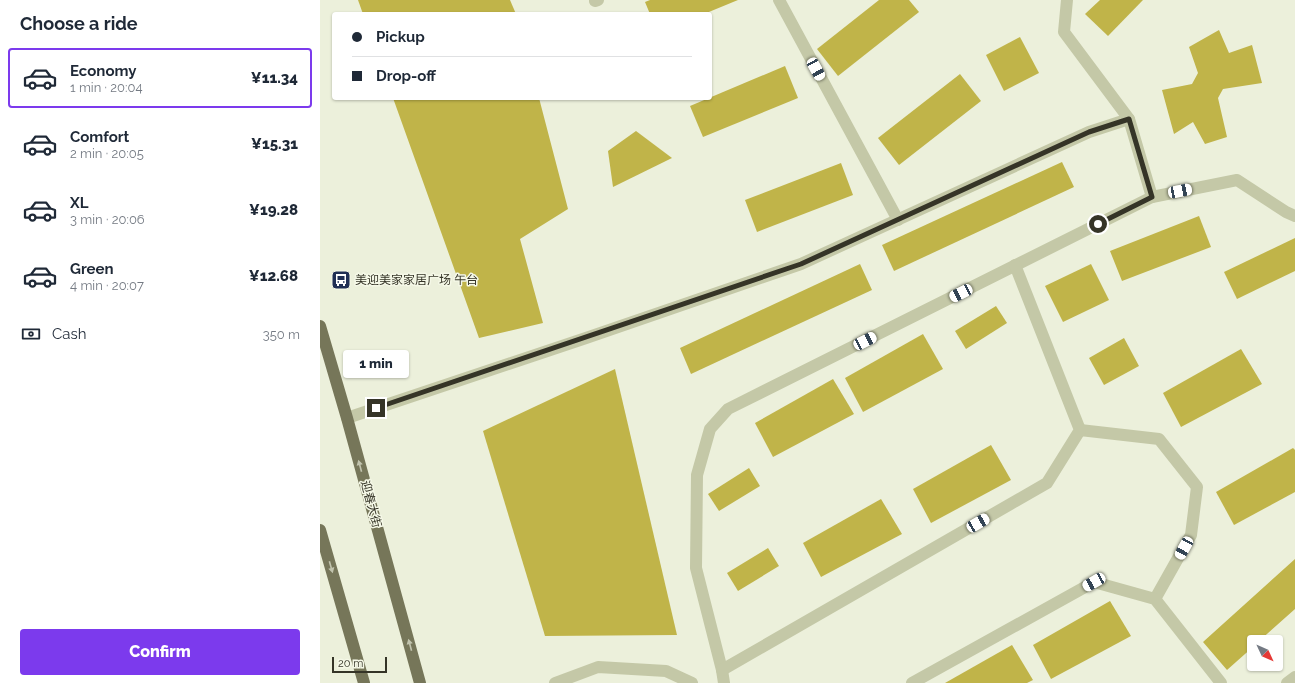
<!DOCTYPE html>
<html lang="en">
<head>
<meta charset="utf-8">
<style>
  :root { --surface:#fff; --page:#f6f6f7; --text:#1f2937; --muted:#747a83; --line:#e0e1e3; --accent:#7c3aed }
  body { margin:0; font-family:Raleway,"Noto Sans SC",sans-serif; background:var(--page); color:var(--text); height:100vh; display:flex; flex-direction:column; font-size:15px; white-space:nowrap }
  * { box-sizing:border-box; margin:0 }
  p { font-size:13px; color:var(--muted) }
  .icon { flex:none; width:22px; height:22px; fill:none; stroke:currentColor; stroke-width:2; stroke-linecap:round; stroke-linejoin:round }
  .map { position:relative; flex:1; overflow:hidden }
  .drawer { display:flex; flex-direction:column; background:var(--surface); width:320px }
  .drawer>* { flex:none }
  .hud { position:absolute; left:12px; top:12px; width:380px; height:88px; border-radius:4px; box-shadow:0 1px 3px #0004; display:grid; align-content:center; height:88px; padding:0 20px; background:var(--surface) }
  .needle { width:26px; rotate:134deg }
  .controls { position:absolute; left:927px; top:635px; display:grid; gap:8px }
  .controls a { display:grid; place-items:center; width:36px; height:36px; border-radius:4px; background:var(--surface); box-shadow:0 1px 3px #0004; font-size:20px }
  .scale { position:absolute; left:12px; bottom:10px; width:55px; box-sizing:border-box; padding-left:4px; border:2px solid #353427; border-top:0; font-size:11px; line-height:14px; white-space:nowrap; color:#353427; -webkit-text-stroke:3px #f5f8e7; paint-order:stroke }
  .end { position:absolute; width:18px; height:18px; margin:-9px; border:5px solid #353427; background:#fff; box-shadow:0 0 0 2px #fff }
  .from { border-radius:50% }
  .bubble { position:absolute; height:28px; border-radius:4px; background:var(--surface); box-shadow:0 1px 3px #0004; font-size:13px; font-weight:800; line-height:28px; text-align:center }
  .car { position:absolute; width:12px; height:24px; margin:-12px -6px; border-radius:5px; box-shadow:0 0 3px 1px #0007; background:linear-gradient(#fff 24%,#345 0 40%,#fff 0 76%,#345 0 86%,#fff 0) }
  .hud b { display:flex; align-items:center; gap:14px; height:38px; font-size:15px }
  .hud b+b { border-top:1px solid var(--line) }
  .hud i { width:10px; height:10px; background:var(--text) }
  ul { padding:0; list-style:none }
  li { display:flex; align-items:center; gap:12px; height:60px; margin:0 8px 6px; padding:0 12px; border:2px solid transparent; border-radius:4px }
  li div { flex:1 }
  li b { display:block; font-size:15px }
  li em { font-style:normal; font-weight:800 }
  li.on { border-color:var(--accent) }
  li>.icon { width:36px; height:36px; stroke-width:1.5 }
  h2 { padding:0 20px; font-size:18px; line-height:48px }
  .pay { display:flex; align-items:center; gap:10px; height:44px; padding:0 20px; font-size:15px }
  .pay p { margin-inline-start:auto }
  .cta { display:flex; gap:8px; margin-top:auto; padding:8px 20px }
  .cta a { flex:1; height:46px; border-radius:4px; background:var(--accent); color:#fff; font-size:16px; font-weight:800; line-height:46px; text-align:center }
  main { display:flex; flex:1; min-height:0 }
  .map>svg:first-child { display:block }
</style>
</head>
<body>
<main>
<section class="drawer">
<h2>Choose a ride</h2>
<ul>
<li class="on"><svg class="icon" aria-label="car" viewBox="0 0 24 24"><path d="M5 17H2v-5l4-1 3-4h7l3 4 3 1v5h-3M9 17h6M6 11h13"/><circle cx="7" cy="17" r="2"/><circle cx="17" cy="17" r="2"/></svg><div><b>Economy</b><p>1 min · 20:04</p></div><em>¥11.34</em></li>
<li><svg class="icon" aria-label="car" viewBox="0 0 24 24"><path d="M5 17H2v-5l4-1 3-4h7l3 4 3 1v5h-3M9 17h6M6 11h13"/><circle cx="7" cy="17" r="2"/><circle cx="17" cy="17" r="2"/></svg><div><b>Comfort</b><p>2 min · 20:05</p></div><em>¥15.31</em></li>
<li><svg class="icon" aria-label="car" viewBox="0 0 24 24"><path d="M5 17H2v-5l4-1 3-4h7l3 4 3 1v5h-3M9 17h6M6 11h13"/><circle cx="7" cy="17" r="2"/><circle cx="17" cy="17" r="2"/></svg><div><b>XL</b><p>3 min · 20:06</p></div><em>¥19.28</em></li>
<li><svg class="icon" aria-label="car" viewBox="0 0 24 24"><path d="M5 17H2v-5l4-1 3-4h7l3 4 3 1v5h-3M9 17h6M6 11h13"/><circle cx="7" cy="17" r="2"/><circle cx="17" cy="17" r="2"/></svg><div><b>Green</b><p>4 min · 20:07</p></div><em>¥12.68</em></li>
</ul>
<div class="pay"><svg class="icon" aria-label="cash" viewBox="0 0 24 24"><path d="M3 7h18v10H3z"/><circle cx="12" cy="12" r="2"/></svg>Cash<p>350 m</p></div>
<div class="cta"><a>Confirm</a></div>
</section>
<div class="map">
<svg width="975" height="683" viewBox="0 0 975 683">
  <rect width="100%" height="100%" fill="#ecf0db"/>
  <!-- building -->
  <g fill="#c0b449">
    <path d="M 38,0 L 190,0 L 196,14 L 43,14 Z"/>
    <path d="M 330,0 L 418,0 L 384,14 L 330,14 L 325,2 Z"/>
    <path d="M 559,0 L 589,0 L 599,12 L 518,76 L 497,49 Z"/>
    <path d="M 780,0 L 823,0 L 788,36 L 765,14 Z"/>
    <path d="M 899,30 L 909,53 L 932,45 L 942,83 L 903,89 L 898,98 L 907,137 L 885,144 L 873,122 L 854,134 L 842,90 L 872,84 L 878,73 L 869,47 Z"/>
    <path d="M 700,37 L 719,73 L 684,91 L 666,55 Z"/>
    <path d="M 465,66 L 478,98 L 383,137 L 370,106 Z"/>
    <path d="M 640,74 L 661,101 L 579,165 L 558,138 Z"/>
    <path d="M 73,98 L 219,98 L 248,209 L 200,239 L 223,323 L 159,338 Z"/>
    <path d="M 316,131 L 352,158 L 293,187 L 288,151 Z"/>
    <path d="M 742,162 L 754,187 L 574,271 L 562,245 Z"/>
    <path d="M 521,163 L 533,195 L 437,232 L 425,200 Z"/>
    <path d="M 879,216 L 891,247 L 802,281 L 790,251 Z"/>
    <path d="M 975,238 L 975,271 L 917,299 L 904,272 Z"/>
    <path d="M 540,264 L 552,290 L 371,374 L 360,348 Z"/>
    <path d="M 771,264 L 789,300 L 743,322 L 725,286 Z"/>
    <path d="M 676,306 L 687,323 L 646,349 L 635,331 Z"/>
    <path d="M 603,334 L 623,369 L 543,412 L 525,378 Z"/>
    <path d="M 804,338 L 819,366 L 784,385 L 769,358 Z"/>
    <path d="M 921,349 L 942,384 L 861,427 L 843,393 Z"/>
    <path d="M 295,369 L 357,635 L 225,636 L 163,431 Z"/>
    <path d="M 513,379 L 534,414 L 453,457 L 435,423 Z"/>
    <path d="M 671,445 L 691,480 L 611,523 L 593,489 Z"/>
    <path d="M 973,448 L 975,450 L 975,492 L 914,525 L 896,492 Z"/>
    <path d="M 429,468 L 440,486 L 399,511 L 388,494 Z"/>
    <path d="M 561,499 L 582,534 L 501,577 L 483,543 Z"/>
    <path d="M 448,548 L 459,566 L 418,591 L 407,573 Z"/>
    <path d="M 975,559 L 975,609 L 938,642 L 934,642 L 934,646 L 907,670 L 883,642 Z"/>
    <path d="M 790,601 L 811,636 L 731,679 L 713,645 Z"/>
    <path d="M 692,645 L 713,680 L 707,683 L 625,683 Z"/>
  </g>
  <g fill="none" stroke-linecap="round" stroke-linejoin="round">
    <!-- minor -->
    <g stroke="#c4c8a7" stroke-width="12">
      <path d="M 459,0 L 578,220"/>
      <path d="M 747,0 L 744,32 L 809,119"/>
      <path d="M 275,1 L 278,0"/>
      <path d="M 832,197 L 917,180 L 966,212 L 975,216"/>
      <path d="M 27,418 L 266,338 L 481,264 L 769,132 L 809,119 L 832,197 L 408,409 L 390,429 L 377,475 L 376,568 L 402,670 L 404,683"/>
      <path d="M 760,430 L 839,439 L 877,487 L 871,535 L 835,599"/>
      <path d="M 402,670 L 727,483 L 760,430 L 695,265"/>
      <path d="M 235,683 L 278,667 L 346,671 L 372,683"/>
      <path d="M 592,683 L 774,582 L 835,599 L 901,683"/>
      <path d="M 967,683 L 975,677"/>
    </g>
    <!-- major -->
    <g stroke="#767659" stroke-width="12">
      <path d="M 0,326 L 27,418 L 100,683"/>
      <path d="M 0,530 L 44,683"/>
    </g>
  </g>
  <!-- one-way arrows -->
  <defs><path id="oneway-solid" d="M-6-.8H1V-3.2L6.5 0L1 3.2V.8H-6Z"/></defs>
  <g fill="#c2c4ae">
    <use href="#oneway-solid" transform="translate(40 466) rotate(-105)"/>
    <use href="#oneway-solid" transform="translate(11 567) rotate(74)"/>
    <use href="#oneway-solid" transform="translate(90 645) rotate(-105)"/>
  </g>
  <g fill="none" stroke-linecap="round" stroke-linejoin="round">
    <!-- route -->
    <path stroke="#353427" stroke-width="5" d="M 56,408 L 481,264 L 769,132 L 809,119 L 832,197 L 778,224"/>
  </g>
  <!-- icons -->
  <defs>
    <symbol id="bus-square" viewBox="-11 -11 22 22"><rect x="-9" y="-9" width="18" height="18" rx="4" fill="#1f2e54" stroke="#f5f8e7"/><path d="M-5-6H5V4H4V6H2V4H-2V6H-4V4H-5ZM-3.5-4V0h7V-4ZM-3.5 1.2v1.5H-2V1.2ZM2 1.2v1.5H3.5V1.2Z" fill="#fff"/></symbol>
  </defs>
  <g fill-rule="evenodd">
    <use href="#bus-square" x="10" y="269" width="22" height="22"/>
  </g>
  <g text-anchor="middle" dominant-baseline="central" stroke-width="3" stroke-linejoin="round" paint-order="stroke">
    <!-- poi labels -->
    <g font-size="12" fill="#353427" stroke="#f5f8e7" text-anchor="start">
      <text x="35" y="280">美迎美家家居广场 午台</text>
    </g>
    <!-- street labels -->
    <g font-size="12" fill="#353427" stroke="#f5f8e7">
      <text transform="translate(51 504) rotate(75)">迎春大街</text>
    </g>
  </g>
</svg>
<div class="controls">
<a><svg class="needle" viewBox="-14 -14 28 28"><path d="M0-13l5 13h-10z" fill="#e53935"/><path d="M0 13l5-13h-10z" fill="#747a83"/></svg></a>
</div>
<div class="scale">20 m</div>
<i class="end from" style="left:778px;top:224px"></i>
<i class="end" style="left:56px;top:408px"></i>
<div class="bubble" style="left:23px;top:350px;width:66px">1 min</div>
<i class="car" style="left:496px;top:69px;rotate:151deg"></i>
<i class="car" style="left:860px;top:191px;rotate:79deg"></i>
<i class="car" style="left:641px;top:293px;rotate:243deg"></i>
<i class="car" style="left:545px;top:341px;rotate:63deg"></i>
<i class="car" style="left:658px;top:523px;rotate:60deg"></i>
<i class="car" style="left:864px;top:548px;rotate:209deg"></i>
<i class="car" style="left:774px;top:582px;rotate:241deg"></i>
<div class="hud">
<b><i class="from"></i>Pickup</b>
<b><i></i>Drop-off</b>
</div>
</div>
</main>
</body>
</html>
